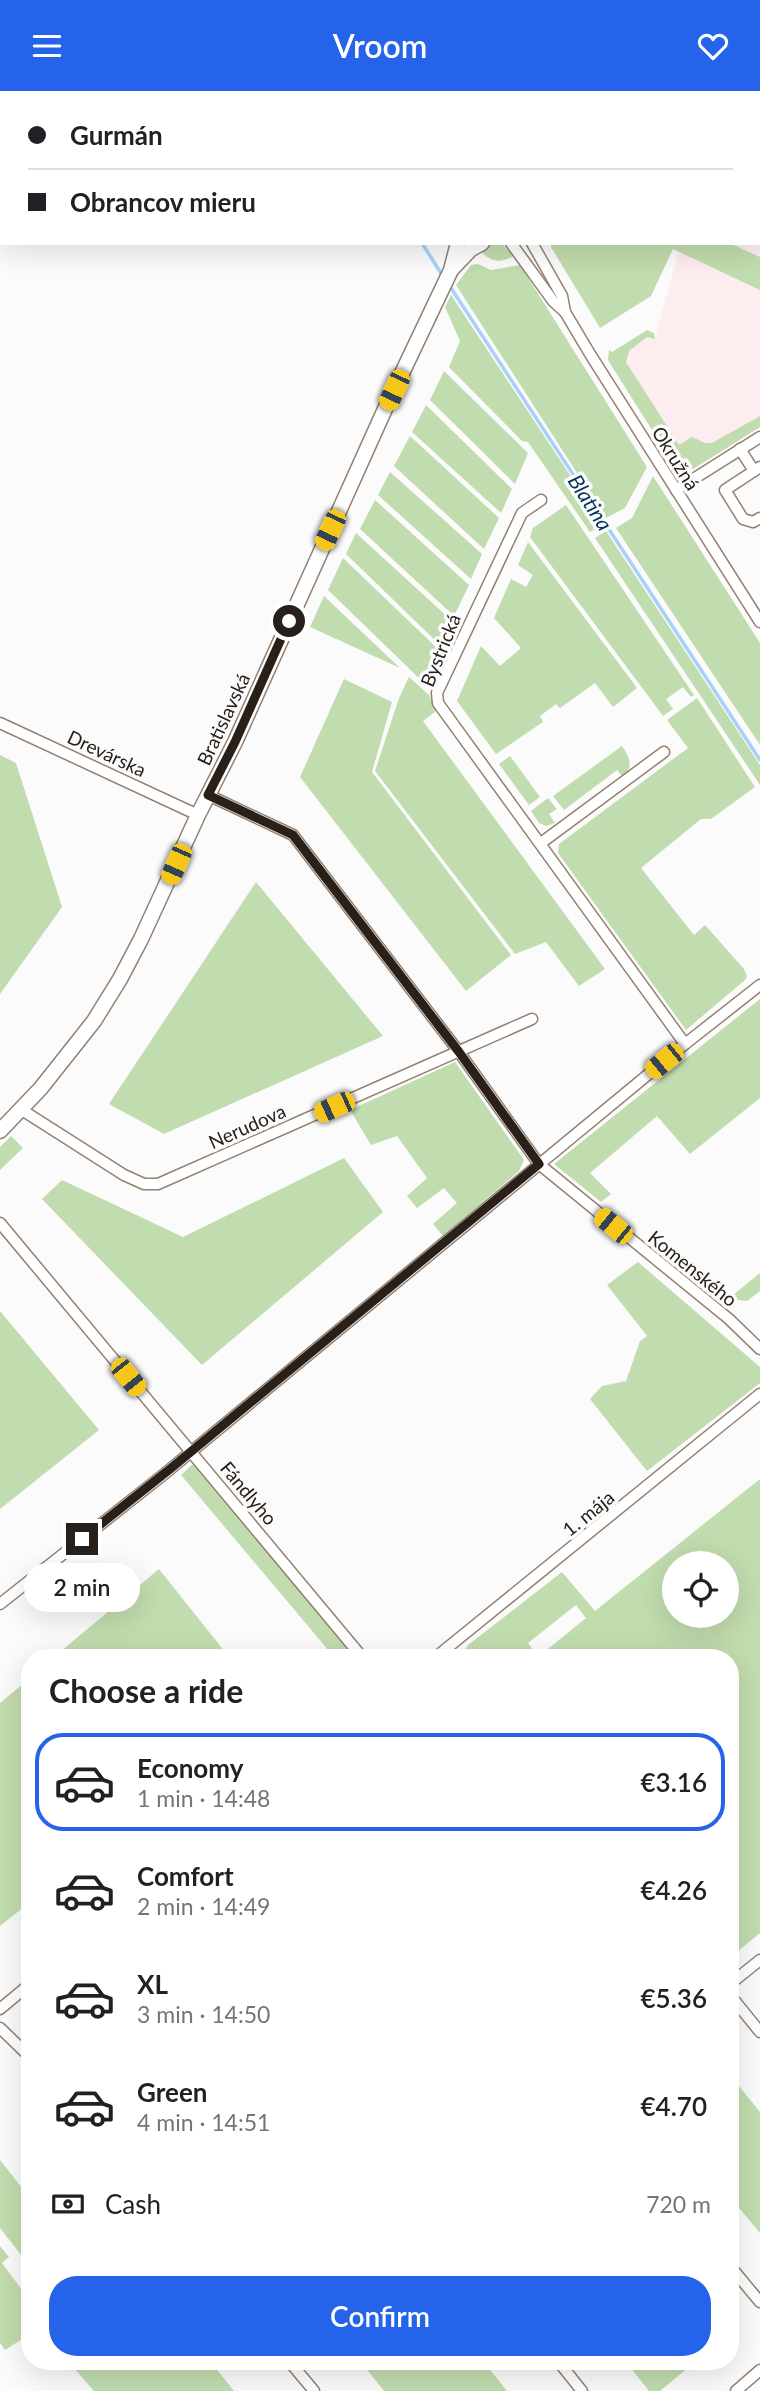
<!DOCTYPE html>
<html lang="en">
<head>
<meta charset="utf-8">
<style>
  :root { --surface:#fff; --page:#f2f2f2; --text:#202124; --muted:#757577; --line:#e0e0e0; --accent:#2563eb }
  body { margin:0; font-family:Lato,sans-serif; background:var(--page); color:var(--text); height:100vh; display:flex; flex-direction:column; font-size:26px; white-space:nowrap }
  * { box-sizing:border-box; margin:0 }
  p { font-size:23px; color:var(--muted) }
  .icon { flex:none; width:38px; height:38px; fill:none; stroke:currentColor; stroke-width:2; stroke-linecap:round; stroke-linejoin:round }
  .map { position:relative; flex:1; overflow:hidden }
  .panel { position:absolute; left:21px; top:1558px; width:718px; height:721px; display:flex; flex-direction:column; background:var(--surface); border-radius:28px; box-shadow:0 7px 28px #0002 }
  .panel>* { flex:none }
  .guide { position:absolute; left:0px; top:0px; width:761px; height:154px; box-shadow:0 7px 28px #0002; display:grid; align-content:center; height:154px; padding:0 28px; background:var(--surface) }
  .controls { position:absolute; left:662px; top:1460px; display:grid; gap:14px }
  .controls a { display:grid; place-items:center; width:77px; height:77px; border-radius:50%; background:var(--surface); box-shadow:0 7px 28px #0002; font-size:35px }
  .end { position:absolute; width:32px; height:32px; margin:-16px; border:9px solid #282019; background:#fff; box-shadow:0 0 0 4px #fff }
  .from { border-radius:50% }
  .bubble { position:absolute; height:49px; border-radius:24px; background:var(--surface); box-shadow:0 7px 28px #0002; font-size:23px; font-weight:600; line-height:49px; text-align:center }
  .car { position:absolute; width:21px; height:42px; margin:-21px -10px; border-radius:9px; box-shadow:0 0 5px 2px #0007; background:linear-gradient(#f5c518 24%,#345 0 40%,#f5c518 0 76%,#345 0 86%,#f5c518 0) }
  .guide b { display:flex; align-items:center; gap:24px; height:66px; font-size:26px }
  .guide b+b { border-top:2px solid var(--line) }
  .guide i { width:18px; height:18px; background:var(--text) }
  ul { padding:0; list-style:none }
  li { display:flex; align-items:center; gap:21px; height:98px; margin:0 14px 10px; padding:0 14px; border:4px solid transparent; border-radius:28px }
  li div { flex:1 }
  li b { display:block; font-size:26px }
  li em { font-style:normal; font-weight:600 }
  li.active { border-color:var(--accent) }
  li>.icon { width:63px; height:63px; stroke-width:1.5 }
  h2 { padding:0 28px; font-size:32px; line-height:84px }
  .pay { display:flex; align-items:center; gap:18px; height:77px; padding:0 28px; font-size:26px }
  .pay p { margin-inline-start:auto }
  .cta { display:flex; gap:14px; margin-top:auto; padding:14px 28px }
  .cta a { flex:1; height:80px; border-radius:28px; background:var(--accent); color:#fff; font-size:28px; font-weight:600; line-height:80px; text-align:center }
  header { display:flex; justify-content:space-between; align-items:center; height:91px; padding:0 28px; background:var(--accent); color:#fff; font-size:32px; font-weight:600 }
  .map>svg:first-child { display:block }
</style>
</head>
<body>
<header><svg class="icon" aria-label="menu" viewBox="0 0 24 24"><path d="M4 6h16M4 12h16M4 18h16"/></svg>Vroom<svg class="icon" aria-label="heart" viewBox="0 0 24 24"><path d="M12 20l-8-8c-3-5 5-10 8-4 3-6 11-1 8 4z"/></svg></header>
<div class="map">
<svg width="760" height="2300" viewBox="0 0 760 2300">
  <rect width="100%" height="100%" fill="#fbfbfb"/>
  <!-- commercial -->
  <path fill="#fdedef" d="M 592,0 L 760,0 L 760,336 L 693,378 L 674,374 L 608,269 L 639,244 L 655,247 L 681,152 L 760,152 L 760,2 L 591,2 Z"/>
  <!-- green -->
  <g fill="#c1dcae" fill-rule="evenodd">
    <path d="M 492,152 L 503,154 L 514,165 C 498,173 491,171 478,158 Z"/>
    <path d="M 551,152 L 729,152 L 760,166 L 760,199 L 673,158 L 651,205 L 600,237 L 551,156 Z"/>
    <path d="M 478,173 L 491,179 L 520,174 L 647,376 L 625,417 L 606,427 L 456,194 L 471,174 Z"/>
    <path d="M 451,204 L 603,434 L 590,441 L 528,351 L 522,350 L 449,276 L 460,250 L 445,216 Z"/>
    <path d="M 647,239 L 654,242 L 655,248 L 647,246 L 629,260 L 626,271 L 679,354 L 692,346 L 705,352 L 712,352 L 760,325 L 760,336 L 693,378 L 683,380 L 674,374 L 608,269 L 609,259 L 612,261 Z"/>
    <path d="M 444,280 L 528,362 L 515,393 L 430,309 Z"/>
    <path d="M 426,314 L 512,398 L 501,422 L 412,341 Z"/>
    <path d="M 410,345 L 499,427 L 484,458 L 394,375 Z"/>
    <path d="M 390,381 L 482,463 L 471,488 L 378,404 Z"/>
    <path d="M 653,385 L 760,552 L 760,654 L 616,437 L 632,427 Z"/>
    <path d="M 375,409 L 469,494 L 454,525 L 360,438 Z"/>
    <path d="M 566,414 L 694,604 L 691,606 L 683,596 L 666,608 L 673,618 L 663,625 L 530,446 L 533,437 Z"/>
    <path d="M 606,440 L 760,674 L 760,694 L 595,447 Z"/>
    <path d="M 356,442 L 452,530 L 440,554 L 346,463 Z"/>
    <path d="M 528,451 L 637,597 L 613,616 L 595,592 L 560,617 L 556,613 L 540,625 L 543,631 L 496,663 L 457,610 L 481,555 L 500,575 L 521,557 L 494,527 L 511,488 L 526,496 L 533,484 L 518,474 Z"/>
    <path d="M 343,467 L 439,559 L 423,591 L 328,499 Z"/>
    <path d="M 324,505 L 400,577 L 310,536 Z"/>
    <path d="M 409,586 L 429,604 L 436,620 L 423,630 L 605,878 L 579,895 L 546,851 L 515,863 L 375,680 L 399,607 Z"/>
    <path d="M 344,588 L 392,611 L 372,681 L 511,864 L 466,900 L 300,686 Z"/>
    <path d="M 697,607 L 755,696 L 711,728 L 701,728 L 641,777 L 694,844 L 705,834 L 744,878 L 747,885 L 745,889 L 686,939 L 558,762 L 559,753 L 688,657 L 667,629 Z"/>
    <path d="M 622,655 C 630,667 634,675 623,686 L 617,679 L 564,719 L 553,705 Z"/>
    <path d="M 0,664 L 16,672 L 62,816 L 0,903 Z"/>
    <path d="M 510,665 L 540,706 L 529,714 L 499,673 Z"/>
    <path d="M 548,707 L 557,718 L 549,723 L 555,732 L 546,735 L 539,732 L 531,720 Z"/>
    <path d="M 256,791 L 383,945 L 164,1043 L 109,1013 Z"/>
    <path d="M 760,908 L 760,1007 L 690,1063 L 657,1025 L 590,1082 L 611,1103 L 601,1111 L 554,1073 Z"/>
    <path d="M 455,971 L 524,1069 L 519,1080 L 443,1145 L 433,1133 L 457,1112 L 444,1097 L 417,1117 L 407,1105 L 427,1087 L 397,1045 L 371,1054 L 350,1019 Z"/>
    <path d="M 11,1045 L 23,1057 L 0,1079 L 0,1056 Z"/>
    <path d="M 344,1067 L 383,1121 L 202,1274 L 42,1108 L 62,1089 L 183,1146 Z"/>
    <path d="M 638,1171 L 760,1276 L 760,1292 L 647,1380 L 590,1308 L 602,1295 L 626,1290 L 640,1250 L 647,1245 L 607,1194 Z"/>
    <path d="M 760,1182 L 760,1200 L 747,1210 L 728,1208 Z"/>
    <path d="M 0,1220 L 99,1339 L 0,1418 Z"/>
    <path d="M 194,1372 L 356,1566 L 334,1566 L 181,1384 Z"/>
    <path d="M 760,1388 L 760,1842 L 737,1861 L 730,1857 L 730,1566 L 464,1566 L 462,1563 L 468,1554 L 562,1481 L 595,1520 ZM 674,1472 L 726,1472 L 726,1524 L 674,1524 ZM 576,1514 L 586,1527 L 538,1566 L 528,1552 Z"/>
    <path d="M 159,1478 L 229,1566 L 54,1566 Z"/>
    <path d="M 30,1587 L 30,1811 L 0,1835 L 0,1612 Z"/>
    <path d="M 730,1984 L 760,2021 L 760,2142 L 730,2106 Z"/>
    <path d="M 0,2069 L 30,2107 L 30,2175 L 0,2137 Z"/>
    <path d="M 0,2155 L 9,2166 L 2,2172 L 25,2203 L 30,2200 L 30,2243 L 5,2259 L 0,2252 Z"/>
    <path d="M 68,2270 L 210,2270 L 234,2300 L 94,2300 Z"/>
    <path d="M 360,2270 L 483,2270 L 507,2300 L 384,2300 Z"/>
    <path d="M 625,2270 L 696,2270 L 660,2300 L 649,2300 Z"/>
  </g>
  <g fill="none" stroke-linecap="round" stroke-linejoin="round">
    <!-- stream -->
    <g stroke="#a6d1fb" stroke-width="3.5">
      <path d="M 322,0 L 323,2"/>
      <path d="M 422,152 L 442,184"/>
      <path d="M 449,194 L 760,669"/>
    </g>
    <defs>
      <g id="street">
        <path d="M 511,152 L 553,210 L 565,221"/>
        <path d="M 532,152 L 562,205 L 565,221 L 590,263 L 760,531"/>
        <path d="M 740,358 L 754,380"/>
        <path d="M 760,376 L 725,399 L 743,428 L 753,431 L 760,427"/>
        <path d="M 676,399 L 760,346"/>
        <path d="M 541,409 L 522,422 L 437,602 L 438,612 L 685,953"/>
        <path d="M 0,632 L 198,724"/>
        <path d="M 208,704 L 293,744 L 459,961 L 539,1073 L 729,1228 L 760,1258"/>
        <path d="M 541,752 L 664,661"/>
        <path d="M 22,1019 L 124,1084 L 144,1093 L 158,1093 L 532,928"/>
        <path d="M 0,1132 L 362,1566"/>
        <path d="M 0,1513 L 163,1384 L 685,953 L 760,894"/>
        <path d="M 436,1566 L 760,1303"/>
        <path d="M 730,1893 L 760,1869"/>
        <path d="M 730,1904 L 760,1941"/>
        <path d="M 0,1918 L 30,1893"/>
        <path d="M 0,1937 L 30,1966"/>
        <path d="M 730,2175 L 760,2211"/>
        <path d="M 289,2270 L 314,2300"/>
        <path d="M 558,2270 L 582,2300"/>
        <path d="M 736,2300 L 760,2279"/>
      </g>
      <g id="secondary">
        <path d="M 532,2 L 533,0"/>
        <path d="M 452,178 L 471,158 L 482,152"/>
        <path d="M 0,1040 L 41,997 L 94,930 L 120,888 L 141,848 L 198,724 L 235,651 L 385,318 L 451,179 L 458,152"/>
      </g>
    </defs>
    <!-- street casing -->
    <use href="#street" stroke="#958070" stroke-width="13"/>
    <!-- secondary casing -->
    <use href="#secondary" stroke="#958070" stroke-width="17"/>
    <!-- street -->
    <use href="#street" stroke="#fff" stroke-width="10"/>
    <!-- secondary -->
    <use href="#secondary" stroke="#fff" stroke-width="14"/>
    <defs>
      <g id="rail">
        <path d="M 8,2 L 9,0"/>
        <path d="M 0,14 L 2,11"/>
        <path d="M 0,31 L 2,28"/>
      </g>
    </defs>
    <!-- rail casing -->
    <use href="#rail" stroke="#8c8784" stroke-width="6"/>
    <!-- rail -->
    <use href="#rail" stroke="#fbfbfb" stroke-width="3.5" stroke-dasharray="10" stroke-linecap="butt"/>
  </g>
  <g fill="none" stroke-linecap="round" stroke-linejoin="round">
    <!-- route -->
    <path stroke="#282019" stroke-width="9" d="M 82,1448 L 170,1378 L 539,1073 L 459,961 L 293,744 L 208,704 L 235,651 L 289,530"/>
  </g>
  <g text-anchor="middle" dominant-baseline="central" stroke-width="7" stroke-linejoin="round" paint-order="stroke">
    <!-- street labels -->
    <g font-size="19" fill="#282019" stroke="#fbfbfb">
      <text transform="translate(676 367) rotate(58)">Okružná</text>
      <text transform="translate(440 559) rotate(-68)">Bystrická</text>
      <text transform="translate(223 628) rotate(-65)">Bratislavská</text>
      <text transform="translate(107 662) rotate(25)">Drevárska</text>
      <text transform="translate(247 1035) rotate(-24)">Nerudova</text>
      <text transform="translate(693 1177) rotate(39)">Komenského</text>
      <text transform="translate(249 1402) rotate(50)">Fándlyho</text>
      <text transform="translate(588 1422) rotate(-39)">1. mája</text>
    </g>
    <!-- water labels -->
    <g font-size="21" font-style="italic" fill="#013359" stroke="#fbfbfb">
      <text transform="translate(591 411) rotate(57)">Blatina</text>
    </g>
  </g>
</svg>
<div class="controls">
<a><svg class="icon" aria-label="locate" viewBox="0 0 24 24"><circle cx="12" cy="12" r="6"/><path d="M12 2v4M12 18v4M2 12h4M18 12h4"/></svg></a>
</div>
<i class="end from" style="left:289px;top:530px"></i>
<i class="end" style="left:82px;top:1448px"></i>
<div class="bubble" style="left:24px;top:1472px;width:116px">2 min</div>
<i class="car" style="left:394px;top:299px;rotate:205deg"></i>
<i class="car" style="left:330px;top:439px;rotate:205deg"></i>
<i class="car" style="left:176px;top:773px;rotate:204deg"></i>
<i class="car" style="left:664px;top:970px;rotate:231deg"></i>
<i class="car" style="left:334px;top:1016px;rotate:246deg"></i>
<i class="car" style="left:613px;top:1135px;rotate:309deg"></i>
<i class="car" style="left:128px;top:1286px;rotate:141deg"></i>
<div class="guide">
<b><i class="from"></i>Gurmán</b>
<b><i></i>Obrancov mieru</b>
</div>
<section class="panel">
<h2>Choose a ride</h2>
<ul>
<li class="active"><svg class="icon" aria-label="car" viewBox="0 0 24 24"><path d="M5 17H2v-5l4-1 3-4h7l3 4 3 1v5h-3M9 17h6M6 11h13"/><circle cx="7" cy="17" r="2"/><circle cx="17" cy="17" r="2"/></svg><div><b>Economy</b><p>1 min · 14:48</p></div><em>€3.16</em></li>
<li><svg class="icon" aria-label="car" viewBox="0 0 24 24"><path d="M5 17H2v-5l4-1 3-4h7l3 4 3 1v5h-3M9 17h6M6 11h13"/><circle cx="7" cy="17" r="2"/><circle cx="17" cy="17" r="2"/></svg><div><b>Comfort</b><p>2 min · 14:49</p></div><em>€4.26</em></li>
<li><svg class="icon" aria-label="car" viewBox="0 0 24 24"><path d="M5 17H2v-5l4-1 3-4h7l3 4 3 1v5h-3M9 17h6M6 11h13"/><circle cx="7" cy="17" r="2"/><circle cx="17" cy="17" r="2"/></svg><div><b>XL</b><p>3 min · 14:50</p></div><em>€5.36</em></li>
<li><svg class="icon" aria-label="car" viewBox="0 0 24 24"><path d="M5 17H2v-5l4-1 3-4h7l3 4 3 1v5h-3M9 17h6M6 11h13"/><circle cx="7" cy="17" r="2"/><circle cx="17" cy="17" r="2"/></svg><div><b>Green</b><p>4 min · 14:51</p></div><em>€4.70</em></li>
</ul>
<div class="pay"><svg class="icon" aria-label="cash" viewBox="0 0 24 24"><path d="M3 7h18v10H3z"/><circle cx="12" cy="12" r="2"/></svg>Cash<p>720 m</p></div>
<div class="cta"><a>Confirm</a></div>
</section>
</div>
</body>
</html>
